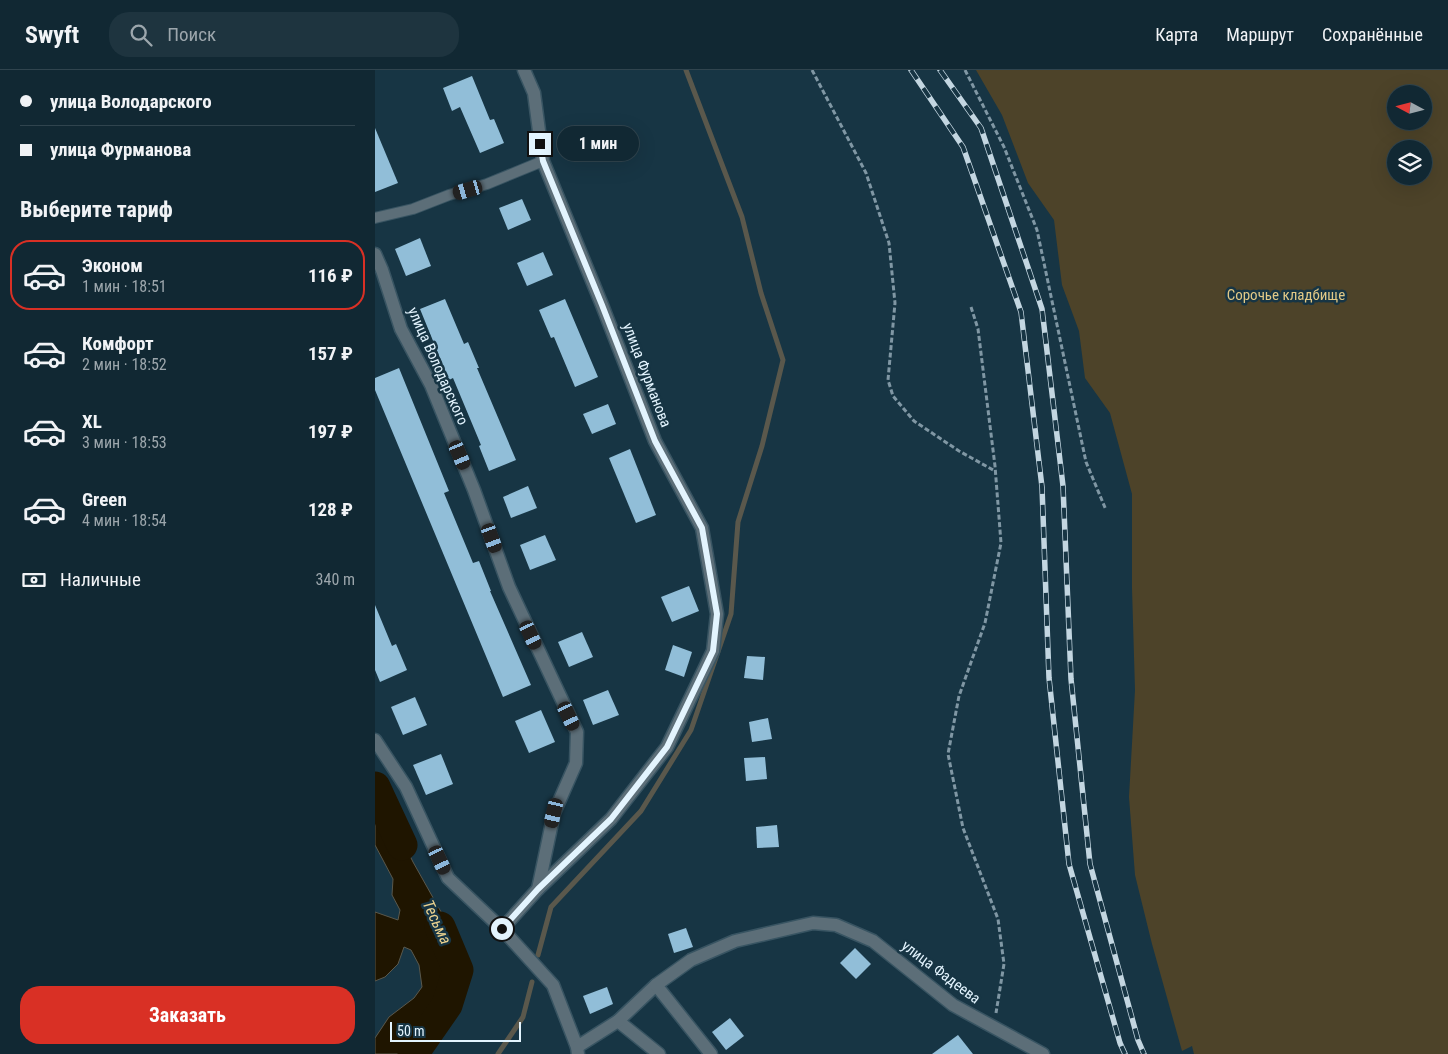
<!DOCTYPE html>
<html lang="ru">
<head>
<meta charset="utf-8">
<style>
  :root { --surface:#112833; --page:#1e343f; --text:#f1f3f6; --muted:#9ca6ac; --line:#30444e; --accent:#d93025 }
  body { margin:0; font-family:"Roboto Condensed",sans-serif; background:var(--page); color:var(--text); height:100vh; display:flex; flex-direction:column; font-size:19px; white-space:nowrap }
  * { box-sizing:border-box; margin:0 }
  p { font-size:16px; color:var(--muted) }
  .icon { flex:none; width:28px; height:28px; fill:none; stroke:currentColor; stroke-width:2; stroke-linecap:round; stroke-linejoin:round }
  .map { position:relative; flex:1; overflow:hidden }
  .sheet { display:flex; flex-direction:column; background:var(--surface); width:375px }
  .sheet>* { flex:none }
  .top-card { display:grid; align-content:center; height:110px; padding:0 20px; background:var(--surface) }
  .needle { width:32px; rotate:277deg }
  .controls { position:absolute; left:1012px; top:15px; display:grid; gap:10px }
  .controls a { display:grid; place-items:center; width:45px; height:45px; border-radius:50%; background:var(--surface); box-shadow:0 5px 20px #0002,0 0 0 1px var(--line); font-size:25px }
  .scale { position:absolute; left:15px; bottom:12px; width:131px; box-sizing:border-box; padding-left:5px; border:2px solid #e3f4fe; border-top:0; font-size:14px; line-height:18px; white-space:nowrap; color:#e3f4fe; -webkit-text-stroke:4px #173544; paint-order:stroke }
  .end { position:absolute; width:22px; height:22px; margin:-11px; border:6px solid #e3f4fe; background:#111; box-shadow:0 0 0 2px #111 }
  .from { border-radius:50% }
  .bubble { position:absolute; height:35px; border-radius:18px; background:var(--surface); box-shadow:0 5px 20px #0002,0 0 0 1px var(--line); font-size:16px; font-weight:700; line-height:35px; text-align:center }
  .car { position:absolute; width:15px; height:30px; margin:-15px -8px; border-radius:6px; box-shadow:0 0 4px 1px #0007; background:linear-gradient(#222 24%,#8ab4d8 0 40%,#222 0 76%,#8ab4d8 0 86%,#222 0) }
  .top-card b { display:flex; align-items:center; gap:18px; height:48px; font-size:19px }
  .top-card b+b { border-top:1px solid var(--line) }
  .top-card i { width:12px; height:12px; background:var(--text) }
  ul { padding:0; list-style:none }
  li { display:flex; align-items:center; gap:15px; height:70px; margin:0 10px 8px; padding:0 10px; border:2px solid transparent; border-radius:20px }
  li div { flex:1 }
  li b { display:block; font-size:19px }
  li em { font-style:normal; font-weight:700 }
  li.active { border-color:var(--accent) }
  li>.icon { width:45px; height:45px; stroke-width:1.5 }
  h2 { padding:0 20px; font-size:22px; line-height:60px }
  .pay { display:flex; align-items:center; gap:12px; height:55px; padding:0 20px; font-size:19px }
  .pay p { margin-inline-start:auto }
  .action { display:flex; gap:10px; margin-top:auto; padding:10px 20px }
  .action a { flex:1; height:58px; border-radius:20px; background:var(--accent); color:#fff; font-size:20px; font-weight:700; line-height:58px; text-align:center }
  header { display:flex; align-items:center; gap:30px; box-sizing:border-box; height:70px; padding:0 25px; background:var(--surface); border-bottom:1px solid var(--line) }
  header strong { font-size:24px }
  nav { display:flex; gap:28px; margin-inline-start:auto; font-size:18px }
  .search { width:350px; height:45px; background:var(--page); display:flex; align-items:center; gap:12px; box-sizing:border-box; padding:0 18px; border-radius:20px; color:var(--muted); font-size:19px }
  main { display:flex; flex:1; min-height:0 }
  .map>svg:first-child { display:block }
</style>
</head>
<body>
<header>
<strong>Swyft</strong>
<div class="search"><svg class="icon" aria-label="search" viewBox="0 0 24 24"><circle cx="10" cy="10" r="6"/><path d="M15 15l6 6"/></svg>Поиск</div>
<nav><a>Карта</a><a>Маршрут</a><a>Сохранённые</a></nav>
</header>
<main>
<section class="sheet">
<div class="top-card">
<b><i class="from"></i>улица Володарского</b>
<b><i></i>улица Фурманова</b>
</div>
<h2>Выберите тариф</h2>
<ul>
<li class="active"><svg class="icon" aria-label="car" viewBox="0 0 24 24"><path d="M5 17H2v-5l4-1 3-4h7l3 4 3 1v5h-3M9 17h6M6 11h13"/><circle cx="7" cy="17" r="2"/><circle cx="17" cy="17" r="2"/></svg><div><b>Эконом</b><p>1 мин · 18:51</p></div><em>116 ₽</em></li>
<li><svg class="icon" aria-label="car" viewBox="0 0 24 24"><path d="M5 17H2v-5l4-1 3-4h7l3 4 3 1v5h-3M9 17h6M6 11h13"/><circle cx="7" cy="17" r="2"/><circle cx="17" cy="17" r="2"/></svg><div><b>Комфорт</b><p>2 мин · 18:52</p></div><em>157 ₽</em></li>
<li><svg class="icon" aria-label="car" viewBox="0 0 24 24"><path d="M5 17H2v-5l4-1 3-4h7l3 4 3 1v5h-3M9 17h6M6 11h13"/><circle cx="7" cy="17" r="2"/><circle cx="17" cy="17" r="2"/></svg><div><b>XL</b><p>3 мин · 18:53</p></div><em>197 ₽</em></li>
<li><svg class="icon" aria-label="car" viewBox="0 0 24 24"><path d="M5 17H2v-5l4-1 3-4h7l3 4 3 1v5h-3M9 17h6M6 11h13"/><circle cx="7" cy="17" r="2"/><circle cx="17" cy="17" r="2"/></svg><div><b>Green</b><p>4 мин · 18:54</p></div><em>128 ₽</em></li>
</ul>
<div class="pay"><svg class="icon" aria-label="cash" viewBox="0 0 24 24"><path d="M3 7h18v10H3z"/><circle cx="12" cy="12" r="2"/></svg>Наличные<p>340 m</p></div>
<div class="action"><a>Заказать</a></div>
</section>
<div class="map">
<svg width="1073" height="984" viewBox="0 0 1073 984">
  <rect width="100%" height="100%" fill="#173544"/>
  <!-- green -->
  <path fill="#4d4329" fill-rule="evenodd" d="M 601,0 L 1073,0 L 1073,984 L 819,984 L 817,976 L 807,981 L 777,874 L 760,805 L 754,727 L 760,620 L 757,518 L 757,424 L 735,343 L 710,308 L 704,261 L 687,215 L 679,150 L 653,113 L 627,45 ZM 1021,24 L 1049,24 L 1049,51 L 1021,51 ZM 1021,79 L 1049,79 L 1049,106 L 1021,106 Z"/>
  <!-- water -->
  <path fill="#1f1500" stroke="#5a584c" d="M 0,722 L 15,745 L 38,792 L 79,865 L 83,889 L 72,925 L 36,964 L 24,984 L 0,984 L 0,968 L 14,947 L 39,928 L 47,917 L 44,895 L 36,880 L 29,877 L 23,894 L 10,907 L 0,911 L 0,842 L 23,850 L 25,840 L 17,825 L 18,809 L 0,775 Z"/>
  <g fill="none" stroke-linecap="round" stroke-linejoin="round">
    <!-- stream -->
    <g stroke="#5a584c" stroke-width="5">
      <path d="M 163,885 L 176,837 L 266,741 L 316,660 L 356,544 L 363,452 L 387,376 L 408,290 L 386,223 L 367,147 L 311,0"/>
      <path d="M 123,984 L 148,947 L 157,912"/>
    </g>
    <!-- river -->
    <g stroke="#1f1500" stroke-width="31">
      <path d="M 0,717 L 27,775"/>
      <path d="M 38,984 L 72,935 L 83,900 L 65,857"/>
    </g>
  </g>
  <!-- building -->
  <g fill="#91bed8">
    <path d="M 97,6 L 115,50 L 119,49 L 129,73 L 105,83 L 85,37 L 77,41 L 68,18 Z"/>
    <path d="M 0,58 L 23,113 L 0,122 Z"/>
    <path d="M 147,129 L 156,150 L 133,160 L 124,138 Z"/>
    <path d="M 45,168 L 56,196 L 31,206 L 20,179 Z"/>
    <path d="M 168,182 L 178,205 L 152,216 L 142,193 Z"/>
    <path d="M 70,229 L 89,274 L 93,272 L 104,298 L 102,298 L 141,390 L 114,401 L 104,376 L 106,375 L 78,308 L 74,310 L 45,239 Z"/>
    <path d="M 190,229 L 223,307 L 200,317 L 179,267 L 176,268 L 164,240 Z"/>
    <path d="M 24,298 L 74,421 L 69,423 L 98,493 L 104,491 L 116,521 L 115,521 L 156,615 L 128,627 L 0,320 L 0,308 Z"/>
    <path d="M 233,334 L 241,354 L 217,364 L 208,344 Z"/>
    <path d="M 255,379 L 281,445 L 261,453 L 234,388 Z"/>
    <path d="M 153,416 L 162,438 L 136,448 L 128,427 Z"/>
    <path d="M 170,465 L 181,490 L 155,500 L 145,475 Z"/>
    <path d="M 314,516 L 324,541 L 297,552 L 286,527 Z"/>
    <path d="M 0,535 L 17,576 L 21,574 L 32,600 L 5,612 L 0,600 Z"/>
    <path d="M 207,562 L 218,587 L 194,597 L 183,572 Z"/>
    <path d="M 298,575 L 317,582 L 309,607 L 290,600 Z"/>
    <path d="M 372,586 L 390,587 L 388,610 L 369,608 Z"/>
    <path d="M 233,620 L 244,645 L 218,655 L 208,630 Z"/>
    <path d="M 40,627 L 52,655 L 28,665 L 16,637 Z"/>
    <path d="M 166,640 L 180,672 L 154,683 L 140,651 Z"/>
    <path d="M 393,648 L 397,669 L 377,672 L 374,652 Z"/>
    <path d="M 66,684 L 78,714 L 51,725 L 38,695 Z"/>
    <path d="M 390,687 L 392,709 L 371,711 L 369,688 Z"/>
    <path d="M 402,755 L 404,777 L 382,778 L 381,757 Z"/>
    <path d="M 311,858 L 318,877 L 299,883 L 293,864 Z"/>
    <path d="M 480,878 L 496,894 L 481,909 L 465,893 Z"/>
    <path d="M 232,917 L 238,934 L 215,944 L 208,926 Z"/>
    <path d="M 355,948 L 369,966 L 351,980 L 337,962 Z"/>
    <path d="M 583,965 L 598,984 L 557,984 Z"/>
  </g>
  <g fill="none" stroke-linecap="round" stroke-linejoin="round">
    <defs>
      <path id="lane" d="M 0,148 L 38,139 L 74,125 L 112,114 L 168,91"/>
      <g id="street">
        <path d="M 149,0 L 159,23 L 168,91 L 227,235 L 280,371 L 327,458 L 342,544 L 338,581 L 292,677 L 236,749 L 163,819"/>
        <path d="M 0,184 L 7,200 L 26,259 L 56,315 L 99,420 L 134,517 L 202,662 L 201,693 L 179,743 L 163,819 L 127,859"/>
        <path d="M 0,670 L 31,717 L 73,808 L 127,859 L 178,915 L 202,977 L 203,984"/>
        <path d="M 243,951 L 284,984"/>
        <path d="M 202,977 L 243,951 L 281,915"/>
        <path d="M 336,984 L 281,915 L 316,890 L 360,871 L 438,853 L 461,855 L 498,871 L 578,935 L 668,984"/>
      </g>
    </defs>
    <!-- lane casing -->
    <use href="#lane" stroke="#385462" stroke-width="12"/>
    <!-- street casing -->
    <use href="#street" stroke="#385462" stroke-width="15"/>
    <!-- path -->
    <g stroke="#8097a4" stroke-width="3" stroke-dasharray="5 2.5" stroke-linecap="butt">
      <path d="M 437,0 L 491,103 L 514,173 L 520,233 L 513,310 L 518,326 L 539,351 L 584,381 L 620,401"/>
      <path d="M 590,0 L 629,77 L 662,160 L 711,392 L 731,440"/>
      <path d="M 596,237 L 603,259 L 620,396 L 626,473 L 610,553 L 584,626 L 573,684 L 588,758 L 623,849 L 629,894 L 621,943"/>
    </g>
    <!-- lane -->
    <use href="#lane" stroke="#5c6e78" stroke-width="10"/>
    <!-- street -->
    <use href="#street" stroke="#5c6e78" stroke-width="12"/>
    <defs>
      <g id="rail">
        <path d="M 536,0 L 588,77 L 646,242 L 667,417 L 674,608 L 694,794 L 745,973 L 750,984"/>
        <path d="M 565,0 L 606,58 L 667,239 L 688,416 L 696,609 L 715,794 L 763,970 L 769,984"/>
      </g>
    </defs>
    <!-- rail casing -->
    <use href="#rail" stroke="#c3d6e1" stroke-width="5.5"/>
    <!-- rail -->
    <use href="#rail" stroke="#173544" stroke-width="4" stroke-dasharray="11" stroke-linecap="butt"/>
  </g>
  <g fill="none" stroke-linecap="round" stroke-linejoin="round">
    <!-- route -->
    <path stroke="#e3f4fe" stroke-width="6" d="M 127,859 L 163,819 L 236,749 L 292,677 L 338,581 L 342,544 L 327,458 L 280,371 L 227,235 L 168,91 L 165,74"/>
  </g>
  <g text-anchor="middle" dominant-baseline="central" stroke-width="5" stroke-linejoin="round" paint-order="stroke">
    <!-- park labels -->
    <g font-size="15" fill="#e2c986" stroke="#173544">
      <text x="911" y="225">Сорочье кладбище</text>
    </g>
    <!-- street labels -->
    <g font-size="15" fill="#e3f4fe" stroke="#173544">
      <text transform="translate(63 296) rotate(66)">улица Володарского</text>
      <text transform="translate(272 305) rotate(69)">улица Фурманова</text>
      <text transform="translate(566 902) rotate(37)">улица Фадеева</text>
    </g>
    <!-- water labels -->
    <g font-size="16" font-style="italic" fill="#ebd28f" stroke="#173544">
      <text transform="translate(62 852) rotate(65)">Тесьма</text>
    </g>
  </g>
</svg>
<div class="controls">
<a><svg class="needle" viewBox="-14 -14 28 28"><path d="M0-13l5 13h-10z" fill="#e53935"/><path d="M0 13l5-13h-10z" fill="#9ca6ac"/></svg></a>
<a><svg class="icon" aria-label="layers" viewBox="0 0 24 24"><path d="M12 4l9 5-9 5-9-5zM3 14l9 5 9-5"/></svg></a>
</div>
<div class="scale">50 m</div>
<i class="end from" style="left:127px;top:859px"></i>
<i class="end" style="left:165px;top:74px"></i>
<div class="bubble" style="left:182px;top:56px;width:82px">1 мин</div>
<i class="car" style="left:93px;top:120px;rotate:254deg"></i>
<i class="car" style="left:85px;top:385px;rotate:157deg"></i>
<i class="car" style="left:117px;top:468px;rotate:160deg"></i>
<i class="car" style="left:156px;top:565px;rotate:155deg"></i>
<i class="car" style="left:194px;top:646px;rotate:155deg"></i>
<i class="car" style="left:179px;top:743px;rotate:193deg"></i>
<i class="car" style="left:65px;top:790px;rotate:155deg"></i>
</div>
</main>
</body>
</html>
